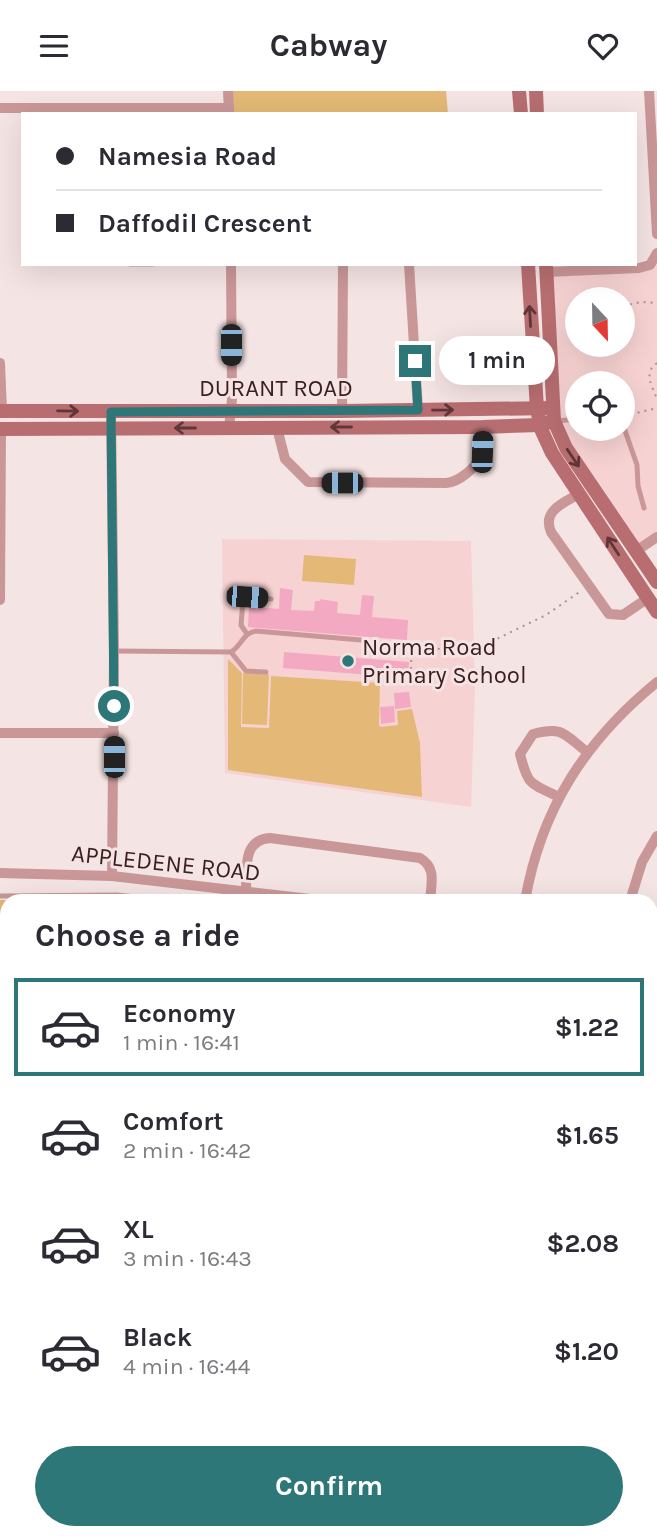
<!DOCTYPE html>
<html lang="en">
<head>
<meta charset="utf-8">
<style>
  :root { --surface:#fff; --page:#f2f2f3; --text:#2b2b33; --muted:#7c7c81; --line:#e1e1e2; --accent:#2d7778 }
  body { margin:0; font-family:Karla,sans-serif; background:var(--page); color:var(--text); height:100vh; display:flex; flex-direction:column; font-size:26px; white-space:nowrap }
  * { box-sizing:border-box; margin:0 }
  p { font-size:23px; color:var(--muted) }
  .icon { flex:none; width:38px; height:38px; fill:none; stroke:currentColor; stroke-width:2; stroke-linecap:round; stroke-linejoin:round }
  .map { position:relative; flex:1; overflow:hidden }
  .drawer { position:absolute; left:0px; top:803px; width:658px; height:646px; display:flex; flex-direction:column; background:var(--surface); border-radius:21px 21px 0 0; box-shadow:0 7px 28px #0002 }
  .drawer>* { flex:none }
  .banner { position:absolute; left:21px; top:21px; width:616px; height:154px; border-radius:0px; box-shadow:0 7px 28px #0002; display:grid; align-content:center; height:154px; padding:0 35px; background:var(--surface) }
  .needle { width:46px; rotate:158deg }
  .buttons { position:absolute; left:565px; top:196px; display:grid; gap:14px }
  .buttons a { display:grid; place-items:center; width:70px; height:70px; border-radius:50%; background:var(--surface); box-shadow:0 7px 28px #0002; font-size:35px }
  .end { position:absolute; width:32px; height:32px; margin:-16px; border:9px solid #2d7778; background:#fff; box-shadow:0 0 0 4px #fff }
  .from { border-radius:50% }
  .bubble { position:absolute; height:49px; border-radius:24px; background:var(--surface); box-shadow:0 7px 28px #0002; font-size:23px; font-weight:700; line-height:49px; text-align:center }
  .car { position:absolute; width:21px; height:42px; margin:-21px -10px; border-radius:9px; box-shadow:0 0 5px 2px #0007; background:linear-gradient(#222 24%,#8ab4d8 0 40%,#222 0 76%,#8ab4d8 0 86%,#222 0) }
  .banner b { display:flex; align-items:center; gap:24px; height:66px; font-size:26px }
  .banner b+b { border-top:2px solid var(--line) }
  .banner i { width:18px; height:18px; background:var(--text) }
  ul { padding:0; list-style:none }
  li { display:flex; align-items:center; gap:21px; height:98px; margin:0 14px 10px; padding:0 21px; border:4px solid transparent; border-radius:0px }
  li div { flex:1 }
  li b { display:block; font-size:26px }
  li em { font-style:normal; font-weight:700 }
  li.current { border-color:var(--accent) }
  li>.icon { width:63px; height:63px; stroke-width:1.5 }
  h2 { padding:0 35px; font-size:32px; line-height:84px }
  .primary-button { display:flex; gap:14px; margin-top:auto; padding:14px 35px }
  .primary-button a { flex:1; height:80px; border-radius:42px; background:var(--accent); color:#fff; font-size:28px; font-weight:700; line-height:80px; text-align:center }
  header { display:flex; justify-content:space-between; align-items:center; height:91px; padding:0 35px; background:var(--surface); font-size:32px; font-weight:700 }
  .map>svg:first-child { display:block }
</style>
</head>
<body>
<header><svg class="icon" aria-label="menu" viewBox="0 0 24 24"><path d="M4 6h16M4 12h16M4 18h16"/></svg>Cabway<svg class="icon" aria-label="heart" viewBox="0 0 24 24"><path d="M12 20l-8-8c-3-5 5-10 8-4 3-6 11-1 8 4z"/></svg></header>
<div class="map">
<svg width="657" height="1448" viewBox="0 0 657 1448">
  <rect width="100%" height="100%" fill="#f5e4e4"/>
  <!-- built -->
  <g fill="#f7d2d2" fill-rule="evenodd">
    <path d="M 657,162 L 657,446 L 636,460 L 554,330 L 546,181 L 639,177 ZM 578,208 L 623,208 L 623,254 L 578,254 ZM 578,292 L 623,292 L 623,338 L 578,338 Z"/>
    <path d="M 222,448 L 471,450 L 475,595 L 471,716 L 225,682 Z"/>
  </g>
  <!-- green -->
  <g fill="#e4b977">
    <path d="M 229,0 L 446,0 L 448,23 L 230,23 Z"/>
    <path d="M 304,464 L 356,468 L 354,494 L 302,490 Z"/>
    <path d="M 228,568 L 242,582 L 241,636 L 269,637 L 271,585 L 380,592 L 379,633 L 380,636 L 398,634 L 397,620 L 412,618 L 420,652 L 422,706 L 228,679 Z"/>
    <path d="M 243,582 L 269,583 L 267,634 L 242,633 Z"/>
    <path d="M 0,809 L 113,810 L 7,810 L 7,1263 L 0,1263 Z"/>
    <path d="M 651,1056 L 657,1057 L 657,1291 L 651,1289 Z"/>
  </g>
  <g fill="none" stroke-linecap="round" stroke-linejoin="round">
    <!-- stream -->
    <g stroke="#04a5a8" stroke-width="3.5">
      <path d="M 0,1122 L 7,1126"/>
      <path d="M 651,1136 L 657,1137"/>
    </g>
  </g>
  <!-- building -->
  <g fill="#f3a9c2">
    <path d="M 280,497 L 293,499 L 291,519 L 314,520 L 315,510 L 320,510 L 320,508 L 338,511 L 337,522 L 360,524 L 362,504 L 374,505 L 372,526 L 408,529 L 407,549 L 248,536 L 249,515 L 279,518 Z"/>
    <path d="M 284,561 L 409,571 L 408,587 L 283,577 Z"/>
    <path d="M 409,601 L 411,616 L 395,618 L 394,602 Z"/>
    <path d="M 394,615 L 395,631 L 381,633 L 380,616 Z"/>
  </g>
  <g fill="none" stroke-linecap="round" stroke-linejoin="round">
    <!-- path -->
    <g stroke="#a99393" stroke-width="2" stroke-dasharray="2 5" stroke-linecap="butt">
      <path d="M 623,215 L 641,211 L 657,212"/>
      <path d="M 657,272 C 643,281 652,295 657,308"/>
      <path d="M 624,325 L 657,317"/>
      <path d="M 410,592 L 412,555 L 470,561 L 546,524 L 581,500"/>
      <path d="M 0,962 L 7,959"/>
      <path d="M 0,1009 L 7,996"/>
      <path d="M 651,1092 L 657,1097"/>
      <path d="M 0,1107 L 7,1111"/>
      <path d="M 651,1119 L 657,1120"/>
      <path d="M 651,1192 L 657,1190"/>
      <path d="M 0,1246 L 2,1263"/>
      <path d="M 323,1442 L 333,1448"/>
    </g>
    <!-- lane -->
    <g stroke="#ca9798" stroke-width="5">
      <path d="M 130,173 L 153,173"/>
      <path d="M 556,330 L 578,328"/>
      <path d="M 623,334 L 637,374 L 638,395 L 644,417"/>
      <path d="M 247,543 L 241,534 L 243,509 L 247,506 L 271,508"/>
      <path d="M 114,560 L 231,561 C 241,555 243,542 256,540 L 361,549"/>
      <path d="M 231,561 L 246,580 L 266,581"/>
      <path d="M 0,805 L 117,804 L 174,810"/>
    </g>
    <!-- street -->
    <g stroke="#ca9798" stroke-width="10">
      <path d="M 228,0 L 229,20"/>
      <path d="M 649,0 L 657,143"/>
      <path d="M 0,17 L 229,17"/>
      <path d="M 409,173 L 418,319"/>
      <path d="M 546,181 L 639,177 L 650,174 L 657,162"/>
      <path d="M 0,272 L 2,320"/>
      <path d="M 342,320 L 343,173"/>
      <path d="M 111,321 L 114,560 L 112,785"/>
      <path d="M 229,337 L 232,308 L 231,173"/>
      <path d="M 277,337 L 285,368 L 308,391 L 446,392 C 459,391 476,377 481,364 C 485,357 483,344 483,336"/>
      <path d="M 579,403 C 563,412 542,420 551,441 L 609,523 L 623,524 L 648,507"/>
      <path d="M 636,460 L 657,446"/>
      <path d="M 0,509 L 1,338"/>
      <path d="M 0,642 L 114,642"/>
      <path d="M 559,706 C 530,692 528,695 520,663 L 533,643 C 563,635 564,643 587,661"/>
      <path d="M 0,782 L 112,785 L 328,810"/>
      <path d="M 246,800 C 247,778 242,749 270,747 L 420,767 C 437,777 431,793 430,810"/>
      <path d="M 525,810 C 541,718 585,650 657,591"/>
      <path d="M 630,810 L 642,771 L 657,745"/>
      <path d="M 651,854 L 657,855"/>
      <path d="M 0,1275 L 7,1275"/>
      <path d="M 651,1302 L 657,1304"/>
      <path d="M 651,1408 L 657,1405"/>
      <path d="M 3,1448 L 20,1444 L 24,1448"/>
      <path d="M 294,1448 L 298,1442"/>
      <path d="M 419,1448 L 422,1442"/>
      <path d="M 494,1448 L 498,1442"/>
    </g>
    <!-- secondary -->
    <g stroke="#b86e71" stroke-width="14">
      <path d="M 519,0 L 521,23"/>
      <path d="M 536,0 L 537,23"/>
      <path d="M 528,173 L 537,318 L 541,338 L 552,362 L 657,521"/>
      <path d="M 546,173 L 554,330 L 566,357 L 657,491"/>
      <path d="M 0,320 L 342,320 L 553,317"/>
      <path d="M 0,338 L 483,336 L 539,334 L 554,330"/>
      <path d="M 651,1334 L 657,1318"/>
      <path d="M 609,1448 L 611,1442"/>
    </g>
  </g>
  <!-- one-way arrows -->
  <defs><path id="oneway-shaft" d="M-6 0H5M1.5-3L5.5 0L1.5 3" fill="none" stroke-width="1.6" stroke-linecap="round" stroke-linejoin="round" transform="scale(1.75)"/></defs>
  <g stroke="#603638">
    <use href="#oneway-shaft" transform="translate(530 225) rotate(-93)"/>
    <use href="#oneway-shaft" transform="translate(443 319) rotate(-1)"/>
    <use href="#oneway-shaft" transform="translate(68 320) rotate(1)"/>
    <use href="#oneway-shaft" transform="translate(341 336) rotate(180)"/>
    <use href="#oneway-shaft" transform="translate(185 337) rotate(180)"/>
    <use href="#oneway-shaft" transform="translate(573 367) rotate(56)"/>
    <use href="#oneway-shaft" transform="translate(613 455) rotate(-123)"/>
  </g>
  <g fill="none" stroke-linecap="round" stroke-linejoin="round">
    <!-- route -->
    <path stroke="#2d7778" stroke-width="9" d="M 114,615 L 111,321 L 418,319 L 415,270"/>
  </g>
  <!-- markers -->
  <circle fill="#2d7778" stroke="#f5e4e4" stroke-width="2.5" cx="348" cy="570" r="7"/>
  <g text-anchor="middle" dominant-baseline="central" stroke-width="6" stroke-linejoin="round" paint-order="stroke">
    <!-- street labels -->
    <g font-size="24" fill="#3b1e1f" stroke="#f5e4e4">
      <text x="276" y="297">DURANT ROAD</text>
      <text transform="translate(166 772) rotate(6)">APPLEDENE ROAD</text>
    </g>
    <!-- poi labels -->
    <g font-size="24" fill="#3b1e1f" stroke="#f5e4e4" text-anchor="start">
      <text x="362" y="556">Norma Road<tspan x="362" dy="28">Primary School</tspan></text>
    </g>
  </g>
</svg>
<div class="buttons">
<a><svg class="needle" viewBox="-14 -14 28 28"><path d="M0-13l5 13h-10z" fill="#e53935"/><path d="M0 13l5-13h-10z" fill="#7c7c81"/></svg></a>
<a><svg class="icon" aria-label="locate" viewBox="0 0 24 24"><circle cx="12" cy="12" r="6"/><path d="M12 2v4M12 18v4M2 12h4M18 12h4"/></svg></a>
</div>
<i class="end from" style="left:114px;top:615px"></i>
<i class="end" style="left:415px;top:270px"></i>
<div class="bubble" style="left:439px;top:245px;width:116px">1 min</div>
<i class="car" style="left:231px;top:254px;rotate:180deg"></i>
<i class="car" style="left:482px;top:361px;rotate:2deg"></i>
<i class="car" style="left:342px;top:392px;rotate:270deg"></i>
<i class="car" style="left:247px;top:506px;rotate:94deg"></i>
<i class="car" style="left:114px;top:666px;rotate:0deg"></i>
<div class="banner">
<b><i class="from"></i>Namesia Road</b>
<b><i></i>Daffodil Crescent</b>
</div>
<section class="drawer">
<h2>Choose a ride</h2>
<ul>
<li class="current"><svg class="icon" aria-label="car" viewBox="0 0 24 24"><path d="M5 17H2v-5l4-1 3-4h7l3 4 3 1v5h-3M9 17h6M6 11h13"/><circle cx="7" cy="17" r="2"/><circle cx="17" cy="17" r="2"/></svg><div><b>Economy</b><p>1 min · 16:41</p></div><em>$1.22</em></li>
<li><svg class="icon" aria-label="car" viewBox="0 0 24 24"><path d="M5 17H2v-5l4-1 3-4h7l3 4 3 1v5h-3M9 17h6M6 11h13"/><circle cx="7" cy="17" r="2"/><circle cx="17" cy="17" r="2"/></svg><div><b>Comfort</b><p>2 min · 16:42</p></div><em>$1.65</em></li>
<li><svg class="icon" aria-label="car" viewBox="0 0 24 24"><path d="M5 17H2v-5l4-1 3-4h7l3 4 3 1v5h-3M9 17h6M6 11h13"/><circle cx="7" cy="17" r="2"/><circle cx="17" cy="17" r="2"/></svg><div><b>XL</b><p>3 min · 16:43</p></div><em>$2.08</em></li>
<li><svg class="icon" aria-label="car" viewBox="0 0 24 24"><path d="M5 17H2v-5l4-1 3-4h7l3 4 3 1v5h-3M9 17h6M6 11h13"/><circle cx="7" cy="17" r="2"/><circle cx="17" cy="17" r="2"/></svg><div><b>Black</b><p>4 min · 16:44</p></div><em>$1.20</em></li>
</ul>
<div class="primary-button"><a>Confirm</a></div>
</section>
</div>
</body>
</html>
